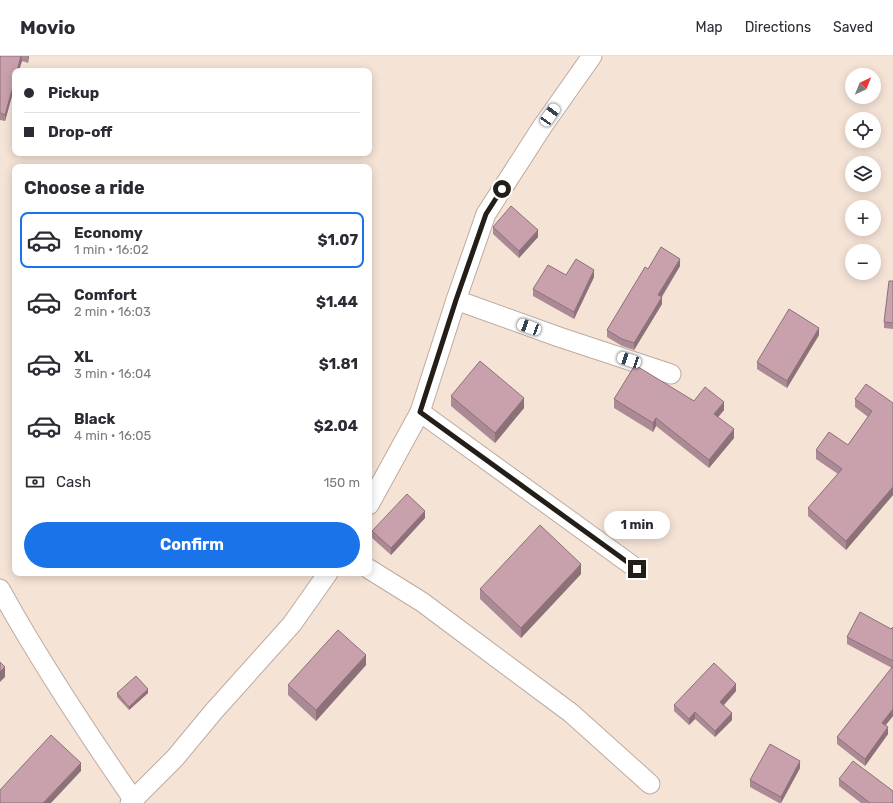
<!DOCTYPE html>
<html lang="en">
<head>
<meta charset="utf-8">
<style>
  :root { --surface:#fff; --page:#f7f7f7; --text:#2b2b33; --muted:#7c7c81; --line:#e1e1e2; --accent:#1a73e8 }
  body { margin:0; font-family:Rubik,sans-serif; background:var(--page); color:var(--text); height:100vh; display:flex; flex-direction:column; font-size:15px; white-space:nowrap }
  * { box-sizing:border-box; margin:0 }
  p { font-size:13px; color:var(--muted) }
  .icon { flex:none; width:22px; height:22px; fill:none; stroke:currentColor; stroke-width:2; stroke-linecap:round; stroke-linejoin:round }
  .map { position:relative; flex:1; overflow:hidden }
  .side { position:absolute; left:12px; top:108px; width:360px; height:412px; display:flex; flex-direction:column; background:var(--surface); border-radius:8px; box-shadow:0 2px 10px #0003 }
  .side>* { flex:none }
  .banner { position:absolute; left:12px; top:12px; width:360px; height:88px; border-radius:8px; box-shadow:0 2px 10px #0003; display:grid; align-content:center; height:88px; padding:0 12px; background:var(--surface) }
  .needle { width:26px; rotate:43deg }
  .fabs { position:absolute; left:845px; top:12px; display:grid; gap:8px }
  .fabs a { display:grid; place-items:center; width:36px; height:36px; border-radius:50%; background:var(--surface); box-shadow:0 2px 10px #0003; font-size:20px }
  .end { position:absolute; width:18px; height:18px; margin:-9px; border:5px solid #241e19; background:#fff; box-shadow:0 0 0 2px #fff }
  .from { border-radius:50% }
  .bubble { position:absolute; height:28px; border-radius:14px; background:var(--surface); box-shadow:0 2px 10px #0003; font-size:13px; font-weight:700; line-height:28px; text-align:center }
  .car { position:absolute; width:12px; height:24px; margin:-12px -6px; border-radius:5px; box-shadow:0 0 3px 1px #0007; background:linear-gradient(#fff 24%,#345 0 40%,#fff 0 76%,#345 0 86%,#fff 0) }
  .banner b { display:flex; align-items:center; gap:14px; height:38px; font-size:15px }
  .banner b+b { border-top:1px solid var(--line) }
  .banner i { width:10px; height:10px; background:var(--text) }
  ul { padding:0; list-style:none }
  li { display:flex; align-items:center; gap:12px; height:56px; margin:0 8px 6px; padding:0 4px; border:2px solid transparent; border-radius:8px }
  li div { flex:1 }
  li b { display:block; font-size:15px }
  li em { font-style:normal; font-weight:700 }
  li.active { border-color:var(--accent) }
  li>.icon { width:36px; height:36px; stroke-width:1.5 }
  h2 { padding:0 12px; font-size:18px; line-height:48px }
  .pay { display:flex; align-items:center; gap:10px; height:44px; padding:0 12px; font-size:15px }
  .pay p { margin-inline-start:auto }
  .action { display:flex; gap:8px; margin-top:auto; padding:8px 12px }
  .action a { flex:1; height:46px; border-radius:24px; background:var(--accent); color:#fff; font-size:16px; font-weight:700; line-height:46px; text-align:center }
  header { display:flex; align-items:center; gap:24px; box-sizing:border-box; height:56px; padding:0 20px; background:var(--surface); border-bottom:1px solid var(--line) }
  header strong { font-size:19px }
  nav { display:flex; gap:22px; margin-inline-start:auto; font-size:14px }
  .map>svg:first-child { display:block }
</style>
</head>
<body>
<header>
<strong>Movio</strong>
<nav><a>Map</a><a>Directions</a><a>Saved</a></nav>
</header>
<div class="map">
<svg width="893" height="747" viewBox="0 0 893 747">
  <rect width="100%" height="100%" fill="#f5e3d6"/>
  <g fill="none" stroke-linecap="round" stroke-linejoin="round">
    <defs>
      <g id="minor">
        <path d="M 456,244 L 559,281 L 671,318"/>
        <path d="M 420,356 L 637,513"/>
        <path d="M 369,449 L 420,356 L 456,244 L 486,158 L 542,71 L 592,0"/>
        <path d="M 369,513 L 422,546 L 571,657 L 650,728"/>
        <path d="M 0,533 C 40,606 86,675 133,743"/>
        <path d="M 130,747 L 175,702 L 214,655 L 292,568 L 328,517"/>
      </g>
    </defs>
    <!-- minor casing -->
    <use href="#minor" stroke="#bdab9f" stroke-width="21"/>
    <!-- minor -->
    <use href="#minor" stroke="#fff" stroke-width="19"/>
  </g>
  <!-- wall -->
  <g fill="#ac8a95">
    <path d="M 0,0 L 29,0 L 28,7 L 22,5 L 15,15 L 15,29 L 5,65 L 0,64 Z"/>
    <path d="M 493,171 L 538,181 L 519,202 L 493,178 Z"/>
    <path d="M 680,210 L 662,241 L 662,248 L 634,294 L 622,290 L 607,281 L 607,274 L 648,213 Z"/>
    <path d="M 566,219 L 594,221 L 574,263 L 533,240 L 533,233 Z"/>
    <path d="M 893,225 L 893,273 L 884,272 L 884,266 Z"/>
    <path d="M 819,279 L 787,332 L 757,313 L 757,306 Z"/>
    <path d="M 451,340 L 524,352 L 495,387 L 451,350 Z"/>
    <path d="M 614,343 L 694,345 L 724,354 L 718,361 L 734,382 L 709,412 L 656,370 L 653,376 L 614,352 Z"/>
    <path d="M 855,343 L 893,347 L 893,439 L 846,494 L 808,460 L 808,452 L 838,418 L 816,403 L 816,394 L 848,389 L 868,361 L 855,351 Z"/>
    <path d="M 425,462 L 391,499 L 372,482 L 372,475 Z"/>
    <path d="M 581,518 L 521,582 L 480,543 L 480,533 Z"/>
    <path d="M 893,571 L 893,660 L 886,669 L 888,678 L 865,710 L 837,688 L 837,681 L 892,612 L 847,588 L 847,581 L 891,573 Z"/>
    <path d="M 366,609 L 316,665 L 288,639 L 288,629 Z"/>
    <path d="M 736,635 L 724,649 L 732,664 L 715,681 L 695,663 L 689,669 L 674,655 L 674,649 Z"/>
    <path d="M 117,637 L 148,637 L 129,654 L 117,641 Z"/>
    <path d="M 800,712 L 781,747 L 779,747 L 750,731 L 750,724 Z"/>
    <path d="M 839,723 L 893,747 L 861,747 L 839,730 Z"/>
  </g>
  <!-- shaded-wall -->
  <g fill="#8c7179">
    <path d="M 21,0 L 22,5 L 19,15 L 17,15 Z"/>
    <path d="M 28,0 L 29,0 L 28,7 Z"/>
    <path d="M 15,23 L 15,29 L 5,65 L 5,59 Z"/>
    <path d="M 538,174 L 538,181 L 519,202 L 519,195 Z"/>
    <path d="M 680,203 L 680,210 L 658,246 L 658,239 Z"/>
    <path d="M 594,214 L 594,221 L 574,263 L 574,256 Z"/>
    <path d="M 662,241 L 662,248 L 634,294 L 634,287 Z"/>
    <path d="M 819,272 L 819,279 L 787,332 L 787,325 Z"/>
    <path d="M 524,342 L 524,352 L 495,387 L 495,377 Z"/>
    <path d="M 724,346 L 724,354 L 714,366 L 714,358 Z"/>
    <path d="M 656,362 L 656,370 L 653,376 L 653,367 Z"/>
    <path d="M 734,373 L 734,382 L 709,412 L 709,404 Z"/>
    <path d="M 893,431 L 893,439 L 846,494 L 846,485 Z"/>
    <path d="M 425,455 L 425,462 L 391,499 L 391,492 Z"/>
    <path d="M 581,508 L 581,518 L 521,582 L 521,572 Z"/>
    <path d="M 366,599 L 366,609 L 316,665 L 316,654 Z"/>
    <path d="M 5,611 L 5,621 L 0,626 L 0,616 Z"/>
    <path d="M 736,628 L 736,635 L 720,653 L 720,646 Z"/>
    <path d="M 148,633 L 148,637 L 129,654 L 129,651 Z"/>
    <path d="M 893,653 L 893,660 L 882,673 L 882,667 Z"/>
    <path d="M 695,656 L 695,663 L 689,669 L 689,663 Z"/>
    <path d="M 732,657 L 732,664 L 715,681 L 715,675 Z"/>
    <path d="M 888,671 L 888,678 L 865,710 L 865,703 Z"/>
    <path d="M 800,705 L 800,712 L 781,747 L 781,741 Z"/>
    <path d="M 81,707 L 81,715 L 51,747 L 43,747 Z"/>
  </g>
  <!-- building -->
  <g fill="#c8a1ad" stroke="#8c7179">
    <path d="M 0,0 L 21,0 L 17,15 L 15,15 L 15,23 L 5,59 L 0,57 Z"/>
    <path d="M 511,150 L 538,174 L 519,195 L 493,171 Z"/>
    <path d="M 661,191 L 680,203 L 658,239 L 662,241 L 634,287 L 622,283 L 607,274 L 645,211 L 648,213 Z"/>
    <path d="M 576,203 L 594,214 L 574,256 L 533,233 L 548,209 L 566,219 Z"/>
    <path d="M 889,225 L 893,225 L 893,267 L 884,266 Z"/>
    <path d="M 789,253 L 819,272 L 787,325 L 757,306 Z"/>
    <path d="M 480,305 L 524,342 L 495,377 L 451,340 Z"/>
    <path d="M 635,309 L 694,345 L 705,331 L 724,346 L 714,358 L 734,373 L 709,404 L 656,362 L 653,367 L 614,343 Z"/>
    <path d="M 866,328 L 893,347 L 893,431 L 846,485 L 808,452 L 842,413 L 816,394 L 829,376 L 848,389 L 872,355 L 855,343 Z"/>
    <path d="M 407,438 L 425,455 L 391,492 L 372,475 Z"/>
    <path d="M 540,469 L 581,508 L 521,572 L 480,533 Z"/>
    <path d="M 860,556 L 891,573 L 893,571 L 893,605 L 847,581 Z"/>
    <path d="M 338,574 L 366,599 L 316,654 L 288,629 Z"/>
    <path d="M 0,606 L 5,611 L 0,616 Z"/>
    <path d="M 714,607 L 736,628 L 720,646 L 732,657 L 715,675 L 695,656 L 689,663 L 674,649 Z"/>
    <path d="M 893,610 L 893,653 L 882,667 L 888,671 L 865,703 L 837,681 Z"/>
    <path d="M 136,620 L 148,633 L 129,651 L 117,637 Z"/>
    <path d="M 51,679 L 81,707 L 43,747 L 0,747 L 0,734 Z"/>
    <path d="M 770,688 L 800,705 L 781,741 L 750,724 Z"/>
    <path d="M 853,705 L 893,735 L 893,747 L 870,747 L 839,723 Z"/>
  </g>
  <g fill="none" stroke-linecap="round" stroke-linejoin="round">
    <!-- route -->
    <path stroke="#241e19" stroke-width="5" d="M 502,133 L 486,158 L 456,244 L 420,356 L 637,513"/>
  </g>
</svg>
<div class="fabs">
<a><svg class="needle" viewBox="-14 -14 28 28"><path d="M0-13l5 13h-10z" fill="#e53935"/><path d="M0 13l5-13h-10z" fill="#7c7c81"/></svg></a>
<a><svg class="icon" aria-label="locate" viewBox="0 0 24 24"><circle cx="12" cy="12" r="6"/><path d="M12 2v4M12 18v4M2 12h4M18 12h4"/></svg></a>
<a><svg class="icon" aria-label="layers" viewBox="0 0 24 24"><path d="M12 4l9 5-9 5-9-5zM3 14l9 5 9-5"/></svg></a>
<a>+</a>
<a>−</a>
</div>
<i class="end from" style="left:502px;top:133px"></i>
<i class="end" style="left:637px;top:513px"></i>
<div class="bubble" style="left:604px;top:455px;width:66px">1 min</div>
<i class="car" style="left:550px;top:59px;rotate:35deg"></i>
<i class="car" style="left:529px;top:271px;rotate:290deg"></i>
<i class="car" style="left:629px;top:304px;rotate:288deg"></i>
<div class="banner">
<b><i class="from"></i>Pickup</b>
<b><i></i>Drop-off</b>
</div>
<section class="side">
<h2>Choose a ride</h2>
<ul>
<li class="active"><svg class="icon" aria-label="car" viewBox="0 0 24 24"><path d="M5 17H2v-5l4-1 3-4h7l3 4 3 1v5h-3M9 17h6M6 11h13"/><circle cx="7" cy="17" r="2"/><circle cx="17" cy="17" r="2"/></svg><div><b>Economy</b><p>1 min · 16:02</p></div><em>$1.07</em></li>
<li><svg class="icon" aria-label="car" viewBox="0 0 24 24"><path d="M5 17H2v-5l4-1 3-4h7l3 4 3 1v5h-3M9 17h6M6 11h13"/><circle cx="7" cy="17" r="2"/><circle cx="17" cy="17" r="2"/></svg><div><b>Comfort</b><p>2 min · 16:03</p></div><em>$1.44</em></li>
<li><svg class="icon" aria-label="car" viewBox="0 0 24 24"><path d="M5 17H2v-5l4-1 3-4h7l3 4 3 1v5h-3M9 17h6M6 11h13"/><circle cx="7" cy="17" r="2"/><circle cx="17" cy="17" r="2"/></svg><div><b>XL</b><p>3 min · 16:04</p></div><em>$1.81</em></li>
<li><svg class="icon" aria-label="car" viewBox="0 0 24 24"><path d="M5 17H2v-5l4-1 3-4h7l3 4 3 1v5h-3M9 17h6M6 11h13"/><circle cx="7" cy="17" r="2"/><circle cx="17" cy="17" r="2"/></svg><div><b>Black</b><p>4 min · 16:05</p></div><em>$2.04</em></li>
</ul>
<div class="pay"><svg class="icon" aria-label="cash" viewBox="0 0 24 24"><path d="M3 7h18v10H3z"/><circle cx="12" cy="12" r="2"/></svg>Cash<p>150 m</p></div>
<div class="action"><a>Confirm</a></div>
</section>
</div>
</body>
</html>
